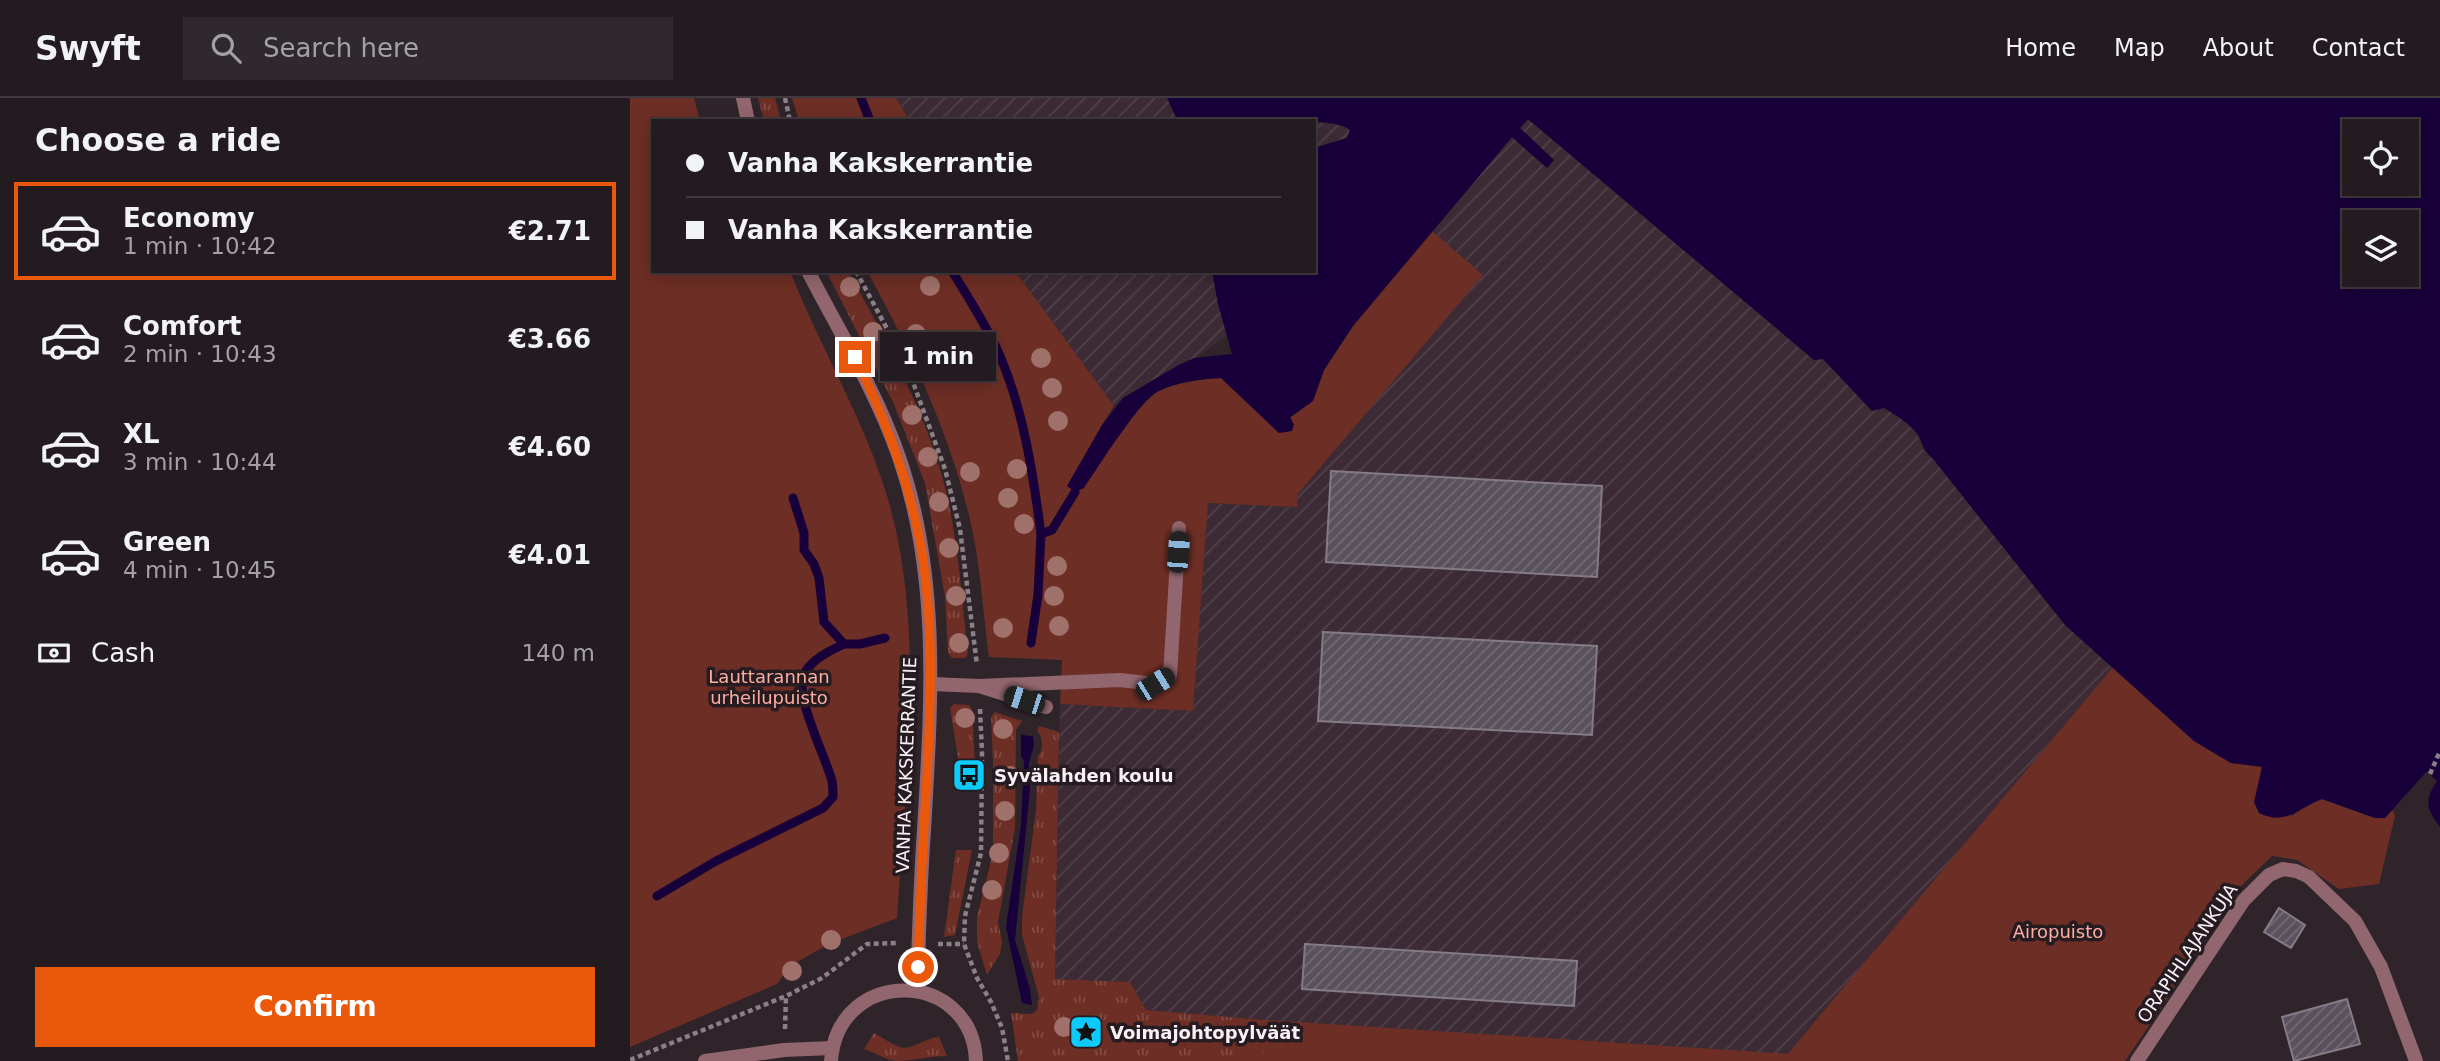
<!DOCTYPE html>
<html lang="en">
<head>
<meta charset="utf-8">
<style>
  :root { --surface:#231b20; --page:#2f282d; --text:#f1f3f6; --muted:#a3a1a5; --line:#40393e; --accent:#ea580c }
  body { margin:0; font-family:"DejaVu Sans",sans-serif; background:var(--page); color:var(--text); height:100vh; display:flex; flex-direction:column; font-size:26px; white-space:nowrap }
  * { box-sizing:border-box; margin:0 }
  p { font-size:23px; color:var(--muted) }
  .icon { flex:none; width:38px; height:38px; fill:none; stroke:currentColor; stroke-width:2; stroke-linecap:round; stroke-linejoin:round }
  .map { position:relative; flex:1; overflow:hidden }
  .drawer { display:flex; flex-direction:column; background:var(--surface); width:630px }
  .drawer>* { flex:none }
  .guide { position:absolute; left:21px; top:21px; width:665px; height:154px; border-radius:0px; box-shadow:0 4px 18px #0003,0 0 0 2px var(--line); display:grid; align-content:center; height:154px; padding:0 35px; background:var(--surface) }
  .fabs { position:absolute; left:1712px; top:21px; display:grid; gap:14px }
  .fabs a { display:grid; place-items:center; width:77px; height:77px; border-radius:0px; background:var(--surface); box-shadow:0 4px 18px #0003,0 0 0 2px var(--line); font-size:35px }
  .end { position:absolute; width:32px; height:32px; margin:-16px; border:9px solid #ea580c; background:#fff; box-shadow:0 0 0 4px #fff }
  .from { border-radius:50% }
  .bubble { position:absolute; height:49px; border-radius:0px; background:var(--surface); box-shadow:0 4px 18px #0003,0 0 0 2px var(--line); font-size:23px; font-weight:800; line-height:49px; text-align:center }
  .car { position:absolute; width:21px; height:42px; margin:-21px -10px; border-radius:9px; box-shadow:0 0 5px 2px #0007; background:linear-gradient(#222 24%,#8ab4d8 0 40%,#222 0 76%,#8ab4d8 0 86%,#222 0) }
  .guide b { display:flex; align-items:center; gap:24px; height:66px; font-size:26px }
  .guide b+b { border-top:2px solid var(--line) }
  .guide i { width:18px; height:18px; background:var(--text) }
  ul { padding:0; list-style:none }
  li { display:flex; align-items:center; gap:21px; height:98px; margin:0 14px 10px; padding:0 21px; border:4px solid transparent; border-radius:0px }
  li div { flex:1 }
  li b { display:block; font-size:26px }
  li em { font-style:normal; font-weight:800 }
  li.current { border-color:var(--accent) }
  li>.icon { width:63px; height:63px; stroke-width:1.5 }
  h2 { padding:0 35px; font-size:32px; line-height:84px }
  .pay { display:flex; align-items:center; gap:18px; height:77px; padding:0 35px; font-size:26px }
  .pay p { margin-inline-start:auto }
  .cta { display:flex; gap:14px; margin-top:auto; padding:14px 35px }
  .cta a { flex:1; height:80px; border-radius:0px; background:var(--accent); color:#fff; font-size:28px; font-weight:800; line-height:80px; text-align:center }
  header { display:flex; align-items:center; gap:42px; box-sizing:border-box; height:98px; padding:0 35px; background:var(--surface); border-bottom:2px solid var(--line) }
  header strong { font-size:33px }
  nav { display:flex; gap:38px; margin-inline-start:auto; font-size:24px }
  .search { width:490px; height:63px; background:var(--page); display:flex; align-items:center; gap:18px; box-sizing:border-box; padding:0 24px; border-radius:0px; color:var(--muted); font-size:26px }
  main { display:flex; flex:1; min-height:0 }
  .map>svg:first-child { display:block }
</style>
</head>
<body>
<header>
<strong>Swyft</strong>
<div class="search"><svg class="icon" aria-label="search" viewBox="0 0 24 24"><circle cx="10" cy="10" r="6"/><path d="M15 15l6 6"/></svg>Search here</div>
<nav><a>Home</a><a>Map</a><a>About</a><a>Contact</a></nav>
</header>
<main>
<section class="drawer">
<h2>Choose a ride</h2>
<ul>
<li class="current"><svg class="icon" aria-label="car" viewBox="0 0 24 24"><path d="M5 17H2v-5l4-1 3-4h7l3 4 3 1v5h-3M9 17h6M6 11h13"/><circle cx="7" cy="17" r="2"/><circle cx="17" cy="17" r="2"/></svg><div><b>Economy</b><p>1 min · 10:42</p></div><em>€2.71</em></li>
<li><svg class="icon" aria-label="car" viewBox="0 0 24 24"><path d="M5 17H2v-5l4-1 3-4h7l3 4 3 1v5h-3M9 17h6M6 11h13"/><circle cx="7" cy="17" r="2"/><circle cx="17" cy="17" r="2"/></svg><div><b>Comfort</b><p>2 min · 10:43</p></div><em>€3.66</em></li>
<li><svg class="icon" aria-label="car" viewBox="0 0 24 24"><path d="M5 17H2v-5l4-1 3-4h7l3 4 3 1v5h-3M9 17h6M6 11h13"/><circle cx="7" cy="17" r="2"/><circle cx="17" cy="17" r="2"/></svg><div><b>XL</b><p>3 min · 10:44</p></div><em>€4.60</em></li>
<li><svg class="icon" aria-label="car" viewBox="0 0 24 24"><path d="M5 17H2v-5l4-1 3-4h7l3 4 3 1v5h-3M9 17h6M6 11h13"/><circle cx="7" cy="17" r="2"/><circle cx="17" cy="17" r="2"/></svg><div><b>Green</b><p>4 min · 10:45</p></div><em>€4.01</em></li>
</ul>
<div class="pay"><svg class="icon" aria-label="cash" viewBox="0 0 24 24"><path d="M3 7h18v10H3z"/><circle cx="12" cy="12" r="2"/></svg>Cash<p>140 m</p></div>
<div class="cta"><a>Confirm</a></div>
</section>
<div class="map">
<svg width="1810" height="963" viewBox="0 0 1810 963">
  <defs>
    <pattern id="industrial-furrows" width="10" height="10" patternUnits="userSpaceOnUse" patternTransform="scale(1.75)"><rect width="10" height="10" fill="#3c2b35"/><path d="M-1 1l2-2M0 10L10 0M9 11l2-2" fill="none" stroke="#4f4049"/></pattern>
    <pattern id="grass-tufts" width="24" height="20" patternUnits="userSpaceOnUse" patternTransform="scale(1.75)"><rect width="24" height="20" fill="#6d2e25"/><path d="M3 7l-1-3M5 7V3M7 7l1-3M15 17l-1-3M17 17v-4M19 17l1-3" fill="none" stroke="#834d45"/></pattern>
    <pattern id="building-hatch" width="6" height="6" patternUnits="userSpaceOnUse" patternTransform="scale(1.75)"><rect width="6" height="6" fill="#59515c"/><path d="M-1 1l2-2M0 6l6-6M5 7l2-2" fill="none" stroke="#726a74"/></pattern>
  </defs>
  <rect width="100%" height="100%" fill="#2f242a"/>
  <!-- industrial -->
  <g fill="url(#industrial-furrows)">
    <path d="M 266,0 L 537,0 L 548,23 L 280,23 Z"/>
    <path d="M 898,21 L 1184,262 L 1193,261 L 1242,312 L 1254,310 L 1276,324 L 1288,337 L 1293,352 L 1304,362 L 1435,526 L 1483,569 L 1158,956 L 635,922 L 516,912 L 500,884 L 425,881 L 430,606 L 563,613 L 578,405 L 666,409 L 667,397 L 852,177 L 802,133 L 882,39 L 917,70 L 924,62 L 889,30 Z"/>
    <path d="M 684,24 L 716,28 L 720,32 L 717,40 L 684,50 Z"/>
    <path d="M 385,173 L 582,173 L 597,238 L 565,260 L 547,268 L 493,300 L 484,308 Z"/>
  </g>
  <!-- grass -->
  <g fill="url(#grass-tufts)">
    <path d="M 128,0 L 145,0 L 151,23 L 134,23 Z"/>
    <path d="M 196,173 L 218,173 C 254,238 292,307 312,378 C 328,435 331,496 338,554 L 336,560 L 322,560 L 318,555 L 315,499 L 295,385 L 263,304 Z"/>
    <path d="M 324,606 L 339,607 L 342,611 L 345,667 L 329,666 L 320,610 Z"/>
    <path d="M 365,614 L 392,623 L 386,632 L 385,730 L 368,824 L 372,843 L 370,856 L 357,877 L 347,844 L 347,819 L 363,755 L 363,663 L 361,619 Z"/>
    <path d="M 409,628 L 429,634 L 425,881 L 500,884 L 516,912 L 635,922 L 1158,956 L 1244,853 L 1427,963 L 388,963 L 381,915 L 402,916 L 407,912 L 409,899 L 392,837 L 392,819 L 406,712 L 408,659 C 414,650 413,641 407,632 Z"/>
    <path d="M 326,752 L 342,752 L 325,837 L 314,839 Z"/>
    <path d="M 244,935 C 252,939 261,946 270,949 C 282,953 296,939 309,939 L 317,958 C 299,958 283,963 266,963 C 255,962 244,954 234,951 Z"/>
  </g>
  <!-- park -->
  <g fill="#6d2e25">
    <path d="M 0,0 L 64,0 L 70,23 L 23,23 L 23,173 L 160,173 C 191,252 237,325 260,408 C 295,536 276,688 267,820 L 199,846 L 160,868 L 147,886 L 0,949 Z"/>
    <path d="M 162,0 L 266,0 L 280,23 L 169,23 Z"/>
    <path d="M 802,133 L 853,177 L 667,397 L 667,409 L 578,405 L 563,613 L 430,606 L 432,562 L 359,559 C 353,516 351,472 342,431 C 323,341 281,253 237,173 L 385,173 L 484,308 L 472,327 L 445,394 L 454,389 C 469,368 508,305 527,294 C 546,284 571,281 591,280 L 648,334 L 660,320 L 683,303 L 694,272 L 723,228 Z"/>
    <path d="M 1483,569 L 1564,643 L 1601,665 L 1632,668 L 1629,685 L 1662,718 L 1675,708 L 1692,701 L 1745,720 L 1755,720 L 1762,711 L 1765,718 L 1749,786 L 1709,791 L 1667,762 L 1642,758 L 1614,785 L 1592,812 L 1535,904 L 1495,963 L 633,963 L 635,922 L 1158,956 Z"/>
  </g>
  <!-- water -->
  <g fill="#18003a" fill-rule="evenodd">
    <path d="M 537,0 L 1810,0 L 1810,729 C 1796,710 1794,703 1807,683 L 1797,673 L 1755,720 L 1745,720 L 1692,701 C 1667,711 1656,728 1629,715 L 1624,704 L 1632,669 L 1601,665 L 1564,643 L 1435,527 L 1304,362 C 1291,350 1294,345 1286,334 C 1277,324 1266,317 1254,310 L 1242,313 L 1193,261 L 1184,262 L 898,21 L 890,30 L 924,62 L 917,70 L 882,39 L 723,228 L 694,272 L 683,303 L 660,319 L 664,327 L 662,333 L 649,335 L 591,280 C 571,281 545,284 527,294 C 508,305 469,368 454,390 L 445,394 L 437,388 L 472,327 L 493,300 L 547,268 L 564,260 L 602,256 L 588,206 L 582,173 L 684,173 L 684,50 L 717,40 L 720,32 C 703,16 578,23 548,23 ZM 1724,33 L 1776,33 L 1776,86 L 1724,86 ZM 1724,124 L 1776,124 L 1776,177 L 1724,177 Z"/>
    <path d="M 391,637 L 403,638 L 404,647 L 399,665 L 400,691 L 385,842 L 400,891 L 402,907 L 392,905 L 376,829 L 391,727 L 394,663 L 391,658 Z"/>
  </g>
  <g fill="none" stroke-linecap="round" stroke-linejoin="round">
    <!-- stream -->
    <g stroke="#18003a" stroke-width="9">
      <path d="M 231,0 L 240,23"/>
      <path d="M 322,173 C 339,201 357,228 370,258 C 394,314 403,376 411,436"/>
      <path d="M 163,400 L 174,435 L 174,452 L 184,466 L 189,480 L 194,524 L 214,546 L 230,546 L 255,540"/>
      <path d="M 401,545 L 408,497 L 411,436 L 422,432 L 445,394"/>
      <path d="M 27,798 L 86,763 L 193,710 L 203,699 C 203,694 203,688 202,683 C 196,659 162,595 175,574 C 184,560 200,553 214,546"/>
    </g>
  </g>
  <!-- building -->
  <g fill="url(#building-hatch)" stroke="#847b87" stroke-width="2">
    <path d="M 701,373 L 972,388 L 967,479 L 696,464 Z"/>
    <path d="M 693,534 L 967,548 L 962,637 L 688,623 Z"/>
    <path d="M 1649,810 L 1675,827 L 1661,850 L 1634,834 Z"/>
    <path d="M 675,846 L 947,863 L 944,908 L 672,891 Z"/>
    <path d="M 1717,901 L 1730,946 L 1664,963 L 1652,919 Z"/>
  </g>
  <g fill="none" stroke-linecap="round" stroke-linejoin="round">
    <!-- path -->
    <g stroke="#8a8186" stroke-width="4.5" stroke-dasharray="5 3.5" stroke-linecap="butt">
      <path d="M 155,0 L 160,23"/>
      <path d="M 226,173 L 277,268 L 315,371 L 330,431 L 347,567"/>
      <path d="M 350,611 L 352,654 L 351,755 L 335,818 L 334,846 L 347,880 L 361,904 L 372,930 L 378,963"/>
      <path d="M 1800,676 L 1810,653"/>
      <path d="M 308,846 L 334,846"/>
      <path d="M 155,931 L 156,898"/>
      <path d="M 0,962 L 156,898 L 192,880 L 237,846 L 268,845"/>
    </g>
    <!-- service -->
    <g stroke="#92666e" stroke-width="14">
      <path d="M 302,586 L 349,588 L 416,609"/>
      <path d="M 349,588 L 490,582 L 525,586 L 540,577 L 549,430"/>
    </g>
    <!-- minor -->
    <g stroke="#92666e" stroke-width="14">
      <path d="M 75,963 L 154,952 L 202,950"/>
      <path d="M 1507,963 L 1614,802 L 1639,777 L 1653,771 L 1666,773 L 1679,779 L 1725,823 L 1751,869 L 1786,963"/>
    </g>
    <!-- tertiary -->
    <g stroke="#92666e" stroke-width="14">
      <path d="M 113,0 L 118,23"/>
      <path d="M 178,173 C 210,235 246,293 269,359 C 311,480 301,609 294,733 C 290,787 289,840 287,893"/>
      <path d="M 201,963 C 208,868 342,870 346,963"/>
    </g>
  </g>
  <!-- trees -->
  <g fill="#a0706b">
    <circle cx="300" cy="188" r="10"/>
    <circle cx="220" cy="189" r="10"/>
    <circle cx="243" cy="234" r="10"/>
    <circle cx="286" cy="236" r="10"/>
    <circle cx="335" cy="242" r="10"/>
    <circle cx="411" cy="260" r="10"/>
    <circle cx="264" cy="274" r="10"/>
    <circle cx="422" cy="290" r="10"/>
    <circle cx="282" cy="317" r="10"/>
    <circle cx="428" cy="323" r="10"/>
    <circle cx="298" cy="359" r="10"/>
    <circle cx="387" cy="371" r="10"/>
    <circle cx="340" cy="374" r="10"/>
    <circle cx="378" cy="400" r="10"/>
    <circle cx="309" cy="404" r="10"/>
    <circle cx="394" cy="426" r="10"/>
    <circle cx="319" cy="450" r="10"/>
    <circle cx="427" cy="468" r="10"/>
    <circle cx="326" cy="498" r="10"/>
    <circle cx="424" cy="498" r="10"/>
    <circle cx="429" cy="528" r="10"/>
    <circle cx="373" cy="530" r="10"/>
    <circle cx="329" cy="545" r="10"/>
    <circle cx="335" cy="620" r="10"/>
    <circle cx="373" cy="631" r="10"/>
    <circle cx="380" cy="678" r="10"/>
    <circle cx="375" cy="713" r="10"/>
    <circle cx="369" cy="755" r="10"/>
    <circle cx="362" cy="792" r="10"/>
    <circle cx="201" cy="842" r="10"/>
    <circle cx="162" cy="873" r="10"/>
    <circle cx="434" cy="929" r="10"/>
  </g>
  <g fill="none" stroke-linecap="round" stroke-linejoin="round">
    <!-- route -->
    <path stroke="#ea580c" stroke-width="9" d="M 225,259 C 255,320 279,382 291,449 C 304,525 301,601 297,678 C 293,741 290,805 288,869"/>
  </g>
  <!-- icons -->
  <defs>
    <symbol id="bus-square" viewBox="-11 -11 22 22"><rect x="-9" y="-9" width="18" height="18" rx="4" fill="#0ccafa" stroke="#251b21"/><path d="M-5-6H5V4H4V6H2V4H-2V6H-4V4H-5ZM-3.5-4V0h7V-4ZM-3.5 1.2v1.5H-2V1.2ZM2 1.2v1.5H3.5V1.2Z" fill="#111"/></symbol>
    <symbol id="sight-square" viewBox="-11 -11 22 22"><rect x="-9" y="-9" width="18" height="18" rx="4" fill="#0ccafa" stroke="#251b21"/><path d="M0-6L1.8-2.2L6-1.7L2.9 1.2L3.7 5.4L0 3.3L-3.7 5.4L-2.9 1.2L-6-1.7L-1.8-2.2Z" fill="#111"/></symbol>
  </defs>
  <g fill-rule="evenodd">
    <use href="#bus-square" x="320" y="658" width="38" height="38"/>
    <use href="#sight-square" x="437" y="915" width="38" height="38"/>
  </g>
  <g text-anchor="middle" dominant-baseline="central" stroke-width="7" stroke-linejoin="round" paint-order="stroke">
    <!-- park labels -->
    <g font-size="18" fill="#fdaea0" stroke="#251b21">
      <text x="139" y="578">Lauttarannan<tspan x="139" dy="21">urheilupuisto</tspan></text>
      <text x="1428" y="833">Airopuisto</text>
    </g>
    <!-- street labels -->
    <g font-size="18" fill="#f9f1f6" stroke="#251b21">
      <text transform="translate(276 667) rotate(-88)">VANHA KAKSKERRANTIE</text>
      <text transform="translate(1557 855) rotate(-56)">ORAPIHLAJANKUJA</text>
    </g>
    <!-- poi labels -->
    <g font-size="18" font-weight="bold" fill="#f9f1f6" stroke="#251b21" text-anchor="start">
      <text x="364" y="677">Syvälahden koulu</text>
      <text x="480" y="934">Voimajohtopylväät</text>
    </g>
  </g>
</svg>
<div class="fabs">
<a><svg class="icon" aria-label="locate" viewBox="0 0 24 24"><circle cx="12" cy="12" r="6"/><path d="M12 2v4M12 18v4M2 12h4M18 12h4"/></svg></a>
<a><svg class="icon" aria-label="layers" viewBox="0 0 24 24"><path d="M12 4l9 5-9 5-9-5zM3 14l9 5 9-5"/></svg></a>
</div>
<i class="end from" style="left:288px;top:869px"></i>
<i class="end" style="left:225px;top:259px"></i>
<div class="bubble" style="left:250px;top:234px;width:116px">1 min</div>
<i class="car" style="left:548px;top:454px;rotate:4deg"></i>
<i class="car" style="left:525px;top:586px;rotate:58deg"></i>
<i class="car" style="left:394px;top:602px;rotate:288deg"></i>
<div class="guide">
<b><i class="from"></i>Vanha Kakskerrantie</b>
<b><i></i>Vanha Kakskerrantie</b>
</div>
</div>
</main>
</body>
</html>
